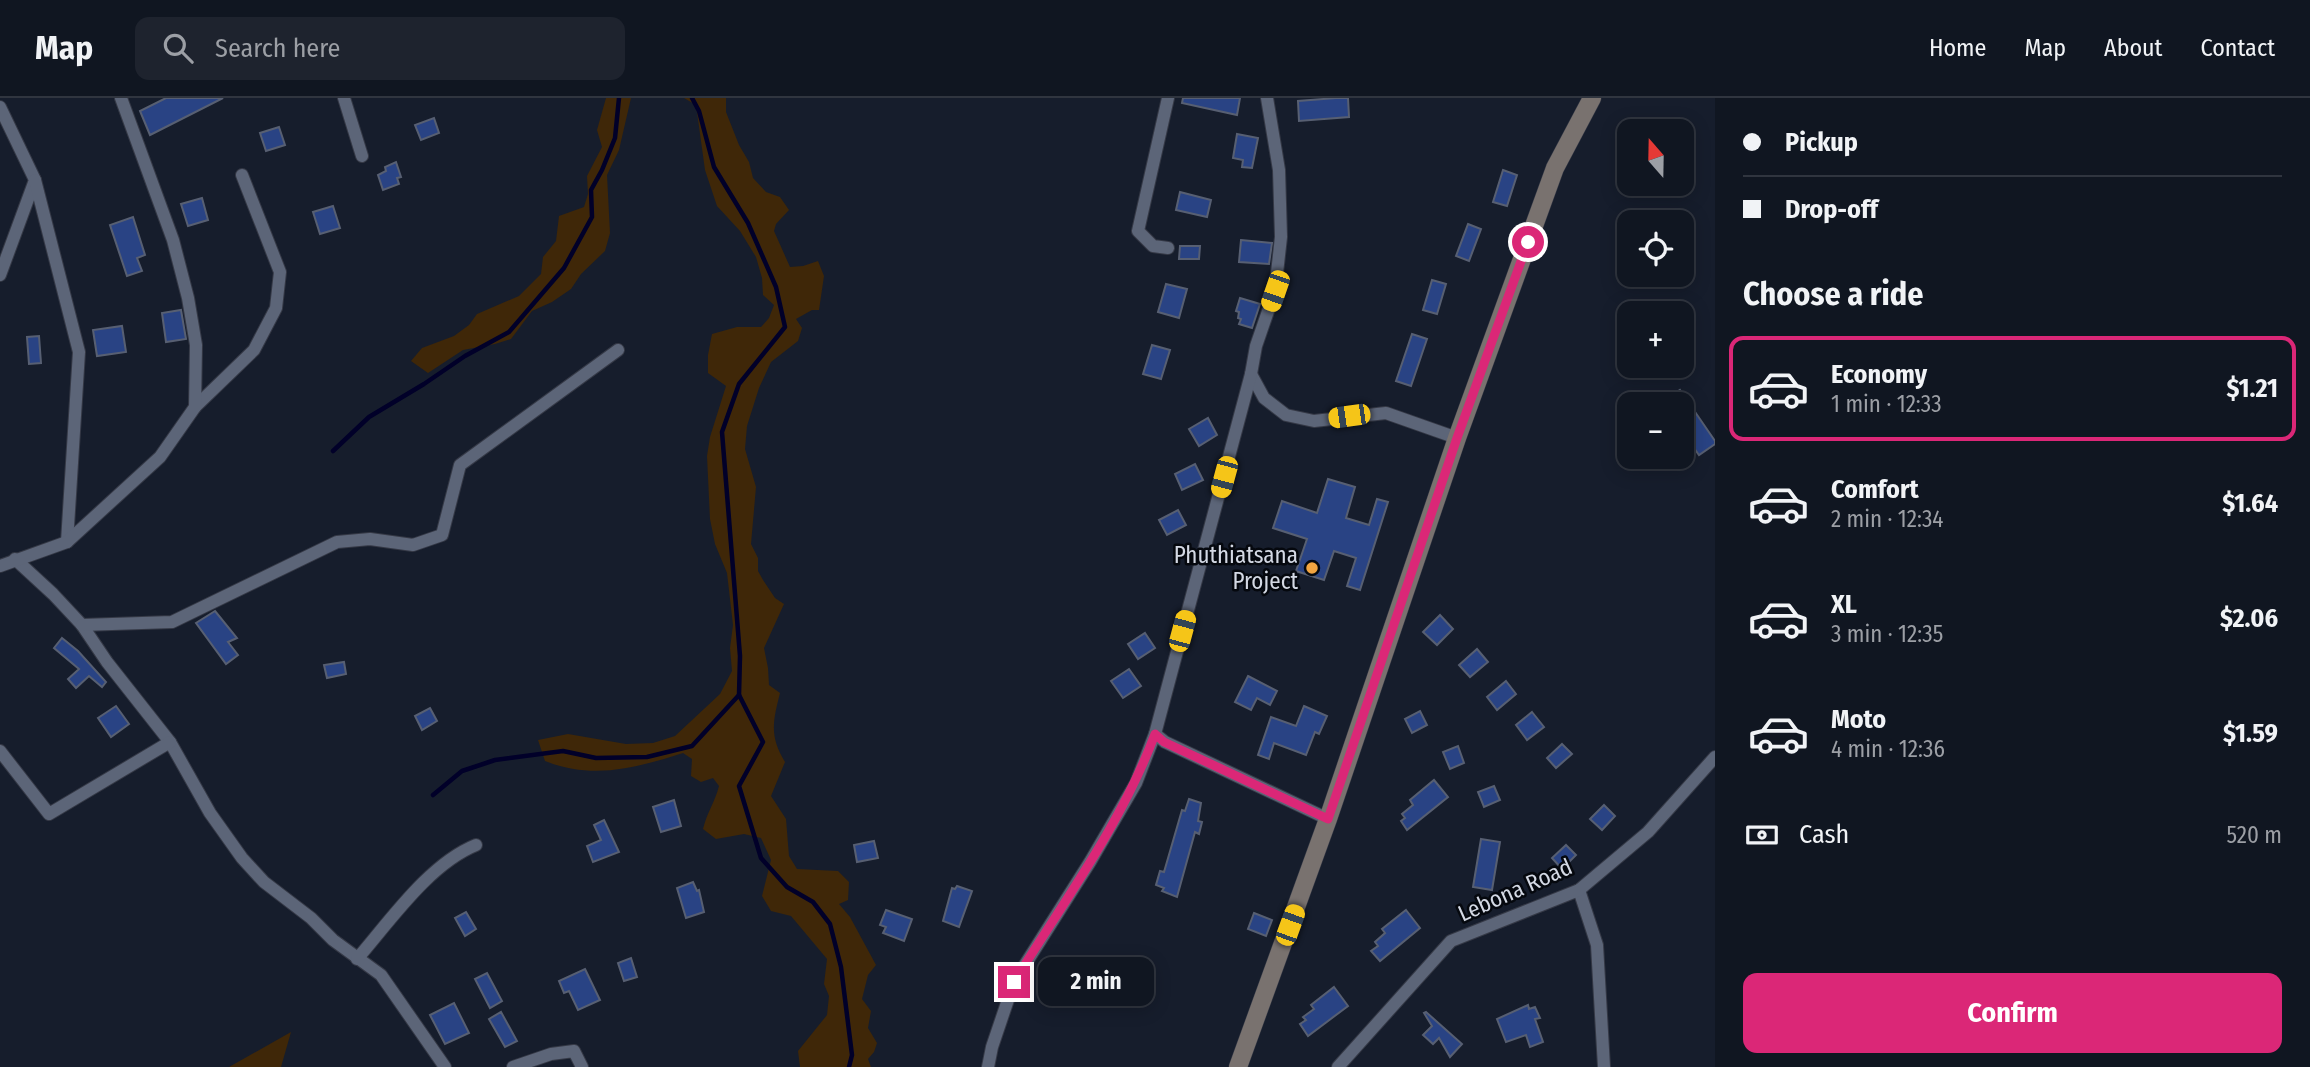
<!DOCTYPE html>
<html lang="en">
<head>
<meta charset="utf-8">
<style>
  :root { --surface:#101621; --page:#1e232e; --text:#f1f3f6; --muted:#9c9fa5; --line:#30353f; --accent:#db2777 }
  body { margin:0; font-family:"Fira Sans Condensed",sans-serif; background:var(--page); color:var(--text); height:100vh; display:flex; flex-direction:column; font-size:26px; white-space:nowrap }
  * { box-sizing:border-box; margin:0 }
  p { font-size:23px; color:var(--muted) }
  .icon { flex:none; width:38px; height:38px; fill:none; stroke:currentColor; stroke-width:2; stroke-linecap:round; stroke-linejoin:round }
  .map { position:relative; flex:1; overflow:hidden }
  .side { display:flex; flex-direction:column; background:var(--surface); width:595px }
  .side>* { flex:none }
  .hud { display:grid; align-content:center; height:154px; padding:0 28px; background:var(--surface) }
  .needle { width:46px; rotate:340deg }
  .controls { position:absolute; left:1617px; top:21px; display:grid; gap:14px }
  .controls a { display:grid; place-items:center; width:77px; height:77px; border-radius:14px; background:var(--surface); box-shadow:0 4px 18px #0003,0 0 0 2px var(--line); font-size:35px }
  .end { position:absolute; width:32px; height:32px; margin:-16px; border:9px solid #db2777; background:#fff; box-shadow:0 0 0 4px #fff }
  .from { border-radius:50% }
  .bubble { position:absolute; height:49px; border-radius:14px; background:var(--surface); box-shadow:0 4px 18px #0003,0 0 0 2px var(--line); font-size:23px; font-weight:700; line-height:49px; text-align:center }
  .car { position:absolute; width:21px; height:42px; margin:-21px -10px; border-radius:9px; box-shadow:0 0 5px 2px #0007; background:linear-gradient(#f5c518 24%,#345 0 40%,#f5c518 0 76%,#345 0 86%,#f5c518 0) }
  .hud b { display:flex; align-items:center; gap:24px; height:66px; font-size:26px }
  .hud b+b { border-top:2px solid var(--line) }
  .hud i { width:18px; height:18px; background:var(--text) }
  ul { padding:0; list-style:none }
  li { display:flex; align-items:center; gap:21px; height:105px; margin:0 14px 10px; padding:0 14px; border:4px solid transparent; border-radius:14px }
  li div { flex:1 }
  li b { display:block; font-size:26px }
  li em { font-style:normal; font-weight:700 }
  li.current { border-color:var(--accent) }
  li>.icon { width:63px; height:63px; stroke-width:1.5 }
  h2 { padding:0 28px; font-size:32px; line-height:84px }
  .pay { display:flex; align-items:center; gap:18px; height:77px; padding:0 28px; font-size:26px }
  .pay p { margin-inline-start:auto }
  .cta { display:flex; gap:14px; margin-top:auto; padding:14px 28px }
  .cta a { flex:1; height:80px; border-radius:14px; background:var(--accent); color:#fff; font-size:28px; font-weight:700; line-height:80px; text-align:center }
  header { display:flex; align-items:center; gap:42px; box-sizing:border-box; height:98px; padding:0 35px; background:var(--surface); border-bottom:2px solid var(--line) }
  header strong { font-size:33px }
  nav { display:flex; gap:38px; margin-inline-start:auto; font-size:24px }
  .search { width:490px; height:63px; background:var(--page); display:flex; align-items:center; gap:18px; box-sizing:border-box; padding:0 24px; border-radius:14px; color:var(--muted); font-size:26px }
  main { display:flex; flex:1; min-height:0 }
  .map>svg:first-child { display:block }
</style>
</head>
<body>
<header>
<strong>Map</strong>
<div class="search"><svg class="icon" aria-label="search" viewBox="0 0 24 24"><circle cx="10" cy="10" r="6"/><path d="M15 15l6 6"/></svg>Search here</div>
<nav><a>Home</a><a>Map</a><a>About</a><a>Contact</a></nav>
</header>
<main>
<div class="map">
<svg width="1715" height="969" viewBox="0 0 1715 969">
  <rect width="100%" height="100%" fill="#161d2c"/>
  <!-- green -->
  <g fill="#3f2708">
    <path d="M 606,0 L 631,0 L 619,52 L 607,77 L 610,135 L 605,153 L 581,176 L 571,191 L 552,204 L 532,213 L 511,241 L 495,246 L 463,252 L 428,275 L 411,263 L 422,250 L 454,238 L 469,227 L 477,216 L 519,198 L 541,176 L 543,159 L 556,143 L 559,118 L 584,109 L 588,96 L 587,78 L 602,49 L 597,32 Z"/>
    <path d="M 684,0 L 726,0 L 726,14 L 739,47 L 749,64 L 753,80 L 766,94 L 780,99 L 789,112 L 776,126 L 774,133 L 790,169 L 803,168 L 818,163 L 824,178 L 819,212 L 812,212 L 796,221 L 802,230 L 798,243 L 771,264 L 759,290 L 747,328 L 745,351 L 756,389 L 751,446 L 758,460 L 758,473 L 763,482 L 775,500 L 784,506 L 764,550 L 768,570 L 769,587 L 780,595 C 773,623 769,638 785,664 L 771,698 L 786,721 L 789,758 L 797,771 L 838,773 L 849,784 L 848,802 L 839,806 L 850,819 L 876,867 L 868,877 L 862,901 L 871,913 L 868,930 L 877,945 L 874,954 L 868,961 L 871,969 L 800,969 L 798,953 L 827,917 L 829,898 L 824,886 L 827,861 L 791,818 L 771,813 L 762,798 L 771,762 L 761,740 L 744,736 L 716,741 L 703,731 C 707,714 715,704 719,688 L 713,680 L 701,684 L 691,678 L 692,661 L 683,655 C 636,670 593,682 545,663 L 538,642 L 568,636 L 626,646 L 653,645 L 675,638 L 720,596 L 732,573 L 730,550 L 733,527 L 727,475 L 715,446 L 710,421 L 707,358 L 710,339 L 726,288 L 708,275 L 708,257 L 712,236 L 737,229 L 761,229 L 769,220 L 774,207 L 763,197 L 762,180 L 756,159 L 740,133 L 717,108 L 705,72 L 696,7 Z"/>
    <path d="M 291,934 L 281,969 L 229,969 Z"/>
  </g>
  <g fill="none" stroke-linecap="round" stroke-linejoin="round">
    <!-- stream -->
    <g stroke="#010029" stroke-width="4.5">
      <path d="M 692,0 L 699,13 L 714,69 L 748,125 L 776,189 L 785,229 L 739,286 L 722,334 L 740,558 L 739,597 L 763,644 L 739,688 L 761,760 L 787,789 L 813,804 L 830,826 L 841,869 L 852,957 L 849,969"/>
      <path d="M 333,353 L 369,319 L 424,286 L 465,258 L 509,234 L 564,170 L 592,119 L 591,92 L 602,72 L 615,40 L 619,0"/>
      <path d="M 433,697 L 462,673 L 495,662 L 563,653 L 596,660 L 647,659 L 692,648 L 739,597"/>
    </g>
  </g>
  <!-- building -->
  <g fill="#294384" stroke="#575f72" stroke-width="2">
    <path d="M 166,0 L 223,0 L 150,37 L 140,13 Z"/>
    <path d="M 1183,0 L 1240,0 L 1237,17 L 1182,5 Z"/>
    <path d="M 1336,0 L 1348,0 L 1349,19 L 1299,23 L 1298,3 Z"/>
    <path d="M 434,20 L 439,35 L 421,42 L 415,27 Z"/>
    <path d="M 279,29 L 285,47 L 266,53 L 260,35 Z"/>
    <path d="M 1237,36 L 1258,40 L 1252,70 L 1242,69 L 1243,62 L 1233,60 Z"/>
    <path d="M 396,64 L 401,79 L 397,80 L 399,86 L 383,92 L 378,77 L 386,73 L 385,69 Z"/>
    <path d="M 1503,72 L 1517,77 L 1507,108 L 1493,104 Z"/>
    <path d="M 1180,94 L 1211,102 L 1207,119 L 1176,112 Z"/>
    <path d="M 202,100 L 208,122 L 188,128 L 181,106 Z"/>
    <path d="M 333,108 L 340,130 L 320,136 L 313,114 Z"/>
    <path d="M 133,119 L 145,157 L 137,160 L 142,173 L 127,178 L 110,127 Z"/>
    <path d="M 1468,126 L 1481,131 L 1469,163 L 1456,158 Z"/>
    <path d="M 1241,142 L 1272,145 L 1269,166 L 1239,164 Z"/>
    <path d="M 1180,148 L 1200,148 L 1199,161 L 1179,161 Z"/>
    <path d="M 1432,182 L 1446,186 L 1437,216 L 1423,212 Z"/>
    <path d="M 1166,186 L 1187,191 L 1179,220 L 1158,214 Z"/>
    <path d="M 1240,200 L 1260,206 L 1252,230 L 1239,226 L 1241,221 L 1238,220 L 1239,214 L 1236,213 Z"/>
    <path d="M 181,212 L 186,241 L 166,244 L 162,215 Z"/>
    <path d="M 122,228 L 126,254 L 97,258 L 93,232 Z"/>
    <path d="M 1412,236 L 1427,241 L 1411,288 L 1396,283 Z"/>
    <path d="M 39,238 L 41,265 L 29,266 L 27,239 Z"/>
    <path d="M 1152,247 L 1170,252 L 1161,281 L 1143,276 Z"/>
    <path d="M 1680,292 L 1715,343 L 1715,346 L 1699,357 L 1682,333 L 1682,306 L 1659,306 Z"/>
    <path d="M 1208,320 L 1217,337 L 1199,348 L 1189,331 Z"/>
    <path d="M 1195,366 L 1203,382 L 1182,392 L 1175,376 Z"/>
    <path d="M 1328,381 L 1355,389 L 1346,420 L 1369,427 L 1377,401 L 1388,404 L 1360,492 L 1347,488 L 1356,460 L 1334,453 L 1324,482 L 1296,473 L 1307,441 L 1273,430 L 1282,403 L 1317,415 Z"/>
    <path d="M 1178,412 L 1186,427 L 1167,437 L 1159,422 Z"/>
    <path d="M 215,513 L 237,540 L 228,544 L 238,557 L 226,566 L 196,525 Z"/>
    <path d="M 1440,517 L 1453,531 L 1437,547 L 1423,534 Z"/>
    <path d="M 1145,535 L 1155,550 L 1138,561 L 1128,546 Z"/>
    <path d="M 62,540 L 78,553 L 106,584 L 102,589 L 89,578 L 76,590 L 68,581 L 79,571 L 54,550 Z"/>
    <path d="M 1477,551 L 1488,564 L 1470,579 L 1459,567 Z"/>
    <path d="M 344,564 L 346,576 L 327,580 L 324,567 Z"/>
    <path d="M 1129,571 L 1141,588 L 1123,600 L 1111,583 Z"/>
    <path d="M 1248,578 L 1277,593 L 1270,607 L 1257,600 L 1251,612 L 1235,604 Z"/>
    <path d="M 1506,583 L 1516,596 L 1497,612 L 1487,599 Z"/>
    <path d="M 116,608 L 129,626 L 111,639 L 98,620 Z"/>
    <path d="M 1304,608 L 1327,618 L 1319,636 L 1315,634 L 1306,657 L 1274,645 L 1269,661 L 1258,657 L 1271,619 L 1296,628 Z"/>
    <path d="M 430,610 L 437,623 L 422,632 L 415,618 Z"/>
    <path d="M 1420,613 L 1427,627 L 1412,635 L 1405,621 Z"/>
    <path d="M 1532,614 L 1544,629 L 1527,642 L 1516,627 Z"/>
    <path d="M 1562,646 L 1572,656 L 1556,670 L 1547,660 Z"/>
    <path d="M 1458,648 L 1464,665 L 1450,671 L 1443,654 Z"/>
    <path d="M 1434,682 L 1448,699 L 1407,732 L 1401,723 L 1405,720 L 1402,716 L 1413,707 L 1410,702 Z"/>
    <path d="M 1494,688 L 1500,702 L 1484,709 L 1478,694 Z"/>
    <path d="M 1189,701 L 1201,705 L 1198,723 L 1202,724 L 1199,736 L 1195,734 L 1177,799 L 1162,793 L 1164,790 L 1156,787 L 1160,773 L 1164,774 L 1182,712 L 1185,713 Z"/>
    <path d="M 674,702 L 681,728 L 661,734 L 653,709 Z"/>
    <path d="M 1604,707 L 1615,718 L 1602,732 L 1590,721 Z"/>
    <path d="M 604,722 L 619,754 L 593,764 L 587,748 L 601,742 L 594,727 Z"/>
    <path d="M 1481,741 L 1500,744 L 1492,792 L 1473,789 Z"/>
    <path d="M 874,743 L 878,760 L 857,764 L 854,747 Z"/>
    <path d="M 1566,747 L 1576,757 L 1562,771 L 1552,760 Z"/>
    <path d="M 693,784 L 697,793 L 699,792 L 704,814 L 686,820 L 677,790 Z"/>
    <path d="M 957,788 L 972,793 L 959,829 L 943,823 L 952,790 L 955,791 Z"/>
    <path d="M 886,812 L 912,821 L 904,843 L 883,835 L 886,829 L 880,827 Z"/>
    <path d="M 1406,812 L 1420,830 L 1380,863 L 1371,853 L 1378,848 L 1375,844 L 1385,835 L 1382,831 Z"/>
    <path d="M 466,814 L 476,831 L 465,838 L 455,820 Z"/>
    <path d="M 1254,815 L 1272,822 L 1266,838 L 1248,831 Z"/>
    <path d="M 631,860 L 637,879 L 624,883 L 618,865 Z"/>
    <path d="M 585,871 L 600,902 L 578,912 L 569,893 L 564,895 L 559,883 Z"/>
    <path d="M 487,875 L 502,903 L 490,910 L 475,881 Z"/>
    <path d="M 1334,889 L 1348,908 L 1308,938 L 1300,926 L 1306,922 L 1303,919 L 1314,911 L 1311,907 Z"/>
    <path d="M 454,905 L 469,935 L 445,946 L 430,917 Z"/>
    <path d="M 1528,907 L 1529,911 L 1535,909 L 1540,920 L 1535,921 L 1543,944 L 1530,949 L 1526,937 L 1506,944 L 1497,921 Z"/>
    <path d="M 501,914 L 517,943 L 505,949 L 489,921 Z"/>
    <path d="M 1426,914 L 1462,946 L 1450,959 L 1439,940 L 1433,946 L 1423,937 L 1432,928 L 1424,915 Z"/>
  </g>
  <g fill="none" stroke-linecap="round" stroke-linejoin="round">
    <defs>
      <g id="minor">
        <path d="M 344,0 L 362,58"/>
        <path d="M 0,9 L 35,82 L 0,177"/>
        <path d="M 35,82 L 79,254 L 67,444"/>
        <path d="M 1168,150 L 1153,148 L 1138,133 L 1168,0"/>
        <path d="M 1251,276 L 1264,300 L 1286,317 L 1314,323 L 1386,315 L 1457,340"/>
        <path d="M 195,309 L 254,252 L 276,210 L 280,174 L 242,77"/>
        <path d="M 15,461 L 53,496 L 82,527 L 107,564 L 170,644 L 210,715 L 242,760 L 264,784 L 311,820 L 333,842 L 381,877 L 445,969"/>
        <path d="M 0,468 L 67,444 L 160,359 L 195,309 L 196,247 L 188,200 L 173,142 L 121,0"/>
        <path d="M 82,527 L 172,524 L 337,444 L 370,441 L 413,447 L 442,437 L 460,367 L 618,252"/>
        <path d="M 1155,636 L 1165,644 L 1328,721"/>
        <path d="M 0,653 L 49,716 L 170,644"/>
        <path d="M 1579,792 L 1597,847 L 1604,969"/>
        <path d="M 357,861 C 390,823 429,766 476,747"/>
        <path d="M 513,969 L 551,956 L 574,953 L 582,969"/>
        <path d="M 988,969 L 992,949 L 1014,884 L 1090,764 L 1136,685 L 1155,636 L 1251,276 L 1256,248 L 1275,193 L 1281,139 L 1279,72 L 1267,0"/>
        <path d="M 1338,969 L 1451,843 L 1579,792 L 1648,734 L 1715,659"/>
      </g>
      <path id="secondary" d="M 1238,969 L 1328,721 L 1457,340 L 1555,70 L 1592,0"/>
    </defs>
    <!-- minor casing -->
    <use href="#minor" stroke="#353946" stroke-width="14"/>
    <!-- secondary casing -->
    <use href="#secondary" stroke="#353946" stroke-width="19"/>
    <!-- minor -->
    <use href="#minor" stroke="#5c6578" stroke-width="12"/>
    <!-- secondary -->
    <use href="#secondary" stroke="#79726f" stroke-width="18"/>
  </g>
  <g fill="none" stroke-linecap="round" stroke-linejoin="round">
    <!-- route -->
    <path stroke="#db2777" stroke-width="9" d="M 1014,884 C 1064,803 1122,725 1155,636 L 1164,644 L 1328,721 L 1457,340 L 1528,144"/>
  </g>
  <!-- markers -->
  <circle fill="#f2a541" stroke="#05080e" stroke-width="2.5" cx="1312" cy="470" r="7"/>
  <g text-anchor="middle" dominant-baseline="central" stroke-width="5" stroke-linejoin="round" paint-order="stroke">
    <!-- poi labels -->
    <g font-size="23" fill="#d4d9e4" stroke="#05080e" text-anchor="end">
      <text x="1298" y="457">Phuthiatsana<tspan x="1298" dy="26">Project</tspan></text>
    </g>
    <!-- street labels -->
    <g font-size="23" fill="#d4d9e4" stroke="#05080e">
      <text transform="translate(1515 792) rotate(-24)">Lebona Road</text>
    </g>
  </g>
</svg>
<div class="controls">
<a><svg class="needle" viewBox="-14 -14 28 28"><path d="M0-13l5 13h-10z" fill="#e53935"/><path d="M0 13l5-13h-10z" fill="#9c9fa5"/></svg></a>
<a><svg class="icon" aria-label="locate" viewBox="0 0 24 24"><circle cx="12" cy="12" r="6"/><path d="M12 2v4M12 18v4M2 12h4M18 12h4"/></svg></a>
<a>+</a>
<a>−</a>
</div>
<i class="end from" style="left:1528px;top:144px"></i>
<i class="end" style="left:1014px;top:884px"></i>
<div class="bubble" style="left:1038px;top:859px;width:116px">2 min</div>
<i class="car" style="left:1275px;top:193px;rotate:199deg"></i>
<i class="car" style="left:1349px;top:318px;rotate:262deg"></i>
<i class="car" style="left:1224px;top:379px;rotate:195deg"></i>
<i class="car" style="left:1182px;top:533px;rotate:15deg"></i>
<i class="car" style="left:1290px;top:827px;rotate:20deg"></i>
</div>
<section class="side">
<div class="hud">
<b><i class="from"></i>Pickup</b>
<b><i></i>Drop-off</b>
</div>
<h2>Choose a ride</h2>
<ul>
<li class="current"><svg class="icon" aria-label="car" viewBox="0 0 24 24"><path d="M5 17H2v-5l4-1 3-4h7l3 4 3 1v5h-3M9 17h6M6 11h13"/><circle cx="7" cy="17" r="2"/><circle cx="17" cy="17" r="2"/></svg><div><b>Economy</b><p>1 min · 12:33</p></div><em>$1.21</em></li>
<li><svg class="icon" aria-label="car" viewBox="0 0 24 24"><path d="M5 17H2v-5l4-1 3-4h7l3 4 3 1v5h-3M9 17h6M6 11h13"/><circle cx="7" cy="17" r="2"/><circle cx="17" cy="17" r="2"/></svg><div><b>Comfort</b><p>2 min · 12:34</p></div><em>$1.64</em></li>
<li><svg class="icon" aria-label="car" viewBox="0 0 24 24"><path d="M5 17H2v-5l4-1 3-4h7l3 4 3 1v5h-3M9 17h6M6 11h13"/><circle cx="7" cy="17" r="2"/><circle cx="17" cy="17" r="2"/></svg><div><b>XL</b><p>3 min · 12:35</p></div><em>$2.06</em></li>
<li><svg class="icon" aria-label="car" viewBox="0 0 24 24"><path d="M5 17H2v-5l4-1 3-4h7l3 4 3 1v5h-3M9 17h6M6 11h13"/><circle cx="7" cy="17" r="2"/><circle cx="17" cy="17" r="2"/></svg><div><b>Moto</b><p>4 min · 12:36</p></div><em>$1.59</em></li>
</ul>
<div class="pay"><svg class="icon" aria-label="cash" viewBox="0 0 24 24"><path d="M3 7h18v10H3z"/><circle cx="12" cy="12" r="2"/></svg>Cash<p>520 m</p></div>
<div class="cta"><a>Confirm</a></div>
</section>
</main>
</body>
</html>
